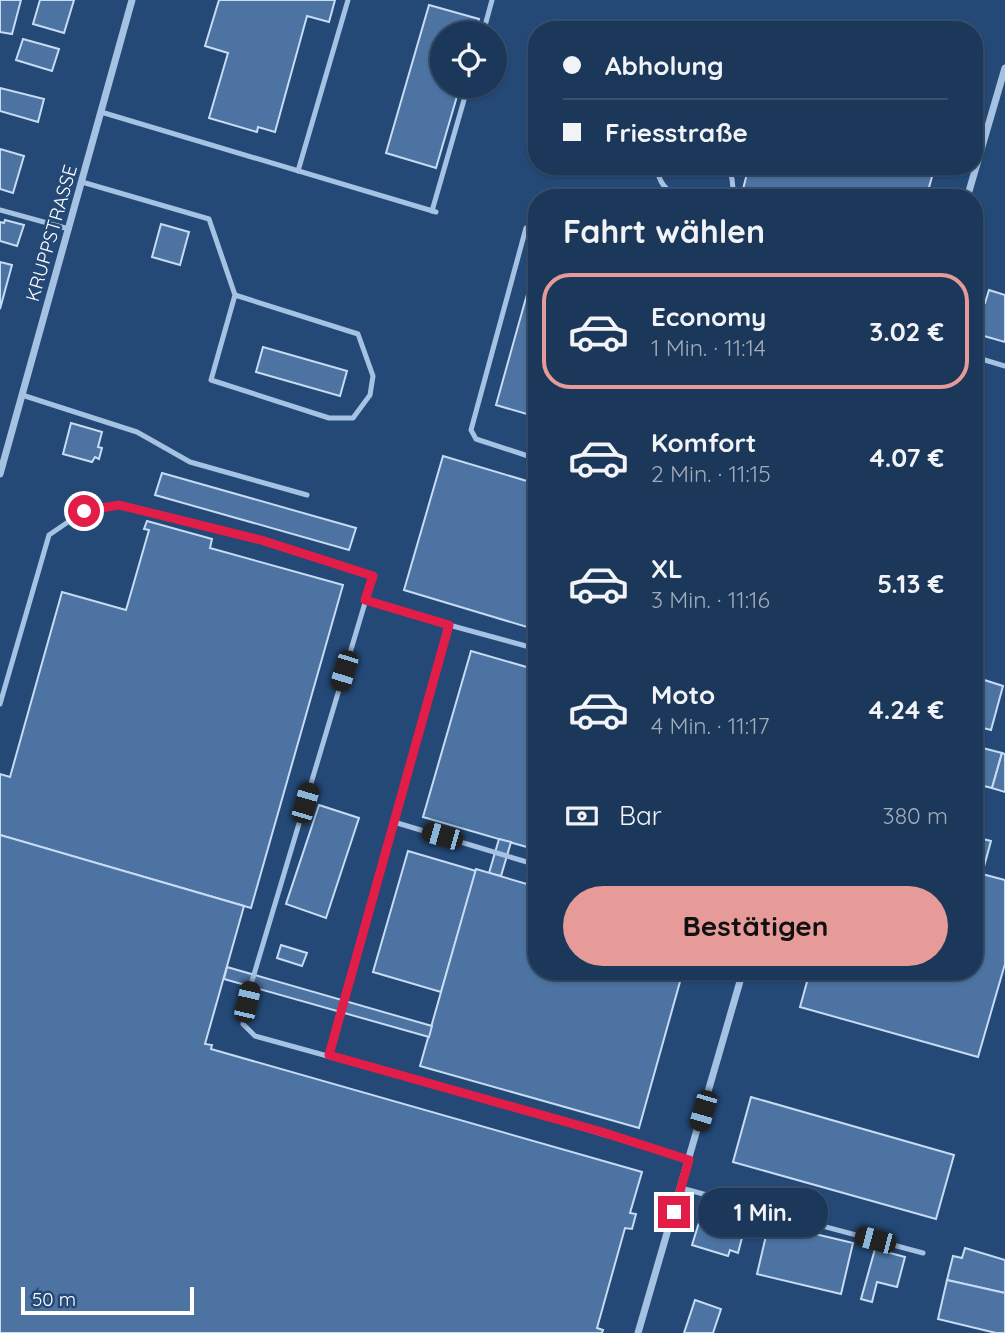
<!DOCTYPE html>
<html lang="de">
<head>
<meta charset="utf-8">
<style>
  :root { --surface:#1b3759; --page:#284262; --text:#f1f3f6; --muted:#a0acba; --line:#39516f; --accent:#e69b98 }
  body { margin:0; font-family:Quicksand,sans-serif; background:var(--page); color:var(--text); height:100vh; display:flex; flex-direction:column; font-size:26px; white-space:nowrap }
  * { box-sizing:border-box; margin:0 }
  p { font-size:23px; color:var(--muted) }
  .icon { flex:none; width:38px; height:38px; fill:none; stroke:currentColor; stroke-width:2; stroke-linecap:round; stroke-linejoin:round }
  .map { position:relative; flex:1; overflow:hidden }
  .drawer { position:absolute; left:528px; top:189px; width:455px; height:791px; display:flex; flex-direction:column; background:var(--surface); border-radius:28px; box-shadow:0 2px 5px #0004,0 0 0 2px var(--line) }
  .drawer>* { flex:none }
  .top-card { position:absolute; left:528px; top:21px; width:455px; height:154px; border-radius:28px; box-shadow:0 2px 5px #0004,0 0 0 2px var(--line); display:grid; align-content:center; height:154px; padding:0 35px; background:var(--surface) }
  .controls { position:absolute; left:430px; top:21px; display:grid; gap:14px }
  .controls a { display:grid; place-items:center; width:77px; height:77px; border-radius:50%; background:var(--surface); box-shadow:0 2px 5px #0004,0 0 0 2px var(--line); font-size:35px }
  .scale { position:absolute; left:21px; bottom:18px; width:173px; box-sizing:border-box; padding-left:7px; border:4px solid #fff; border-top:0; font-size:19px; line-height:24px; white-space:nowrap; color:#fff; -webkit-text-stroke:5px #244977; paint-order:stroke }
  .end { position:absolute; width:32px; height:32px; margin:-16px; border:9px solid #e11d48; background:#fff; box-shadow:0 0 0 4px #fff }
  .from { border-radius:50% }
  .bubble { position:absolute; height:49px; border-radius:24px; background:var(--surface); box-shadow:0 2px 5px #0004,0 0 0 2px var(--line); font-size:23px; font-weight:700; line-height:49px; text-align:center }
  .car { position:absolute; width:21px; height:42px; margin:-21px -10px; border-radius:9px; box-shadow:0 0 5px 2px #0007; background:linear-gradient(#222 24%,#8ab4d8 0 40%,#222 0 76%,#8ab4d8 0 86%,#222 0) }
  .top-card b { display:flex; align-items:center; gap:24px; height:66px; font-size:26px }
  .top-card b+b { border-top:2px solid var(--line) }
  .top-card i { width:18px; height:18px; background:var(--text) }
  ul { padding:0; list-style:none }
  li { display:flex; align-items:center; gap:21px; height:116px; margin:0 14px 10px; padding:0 21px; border:4px solid transparent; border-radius:28px }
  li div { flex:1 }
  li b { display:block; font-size:26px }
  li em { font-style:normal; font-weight:700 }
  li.on { border-color:var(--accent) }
  li>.icon { width:63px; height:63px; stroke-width:1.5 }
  h2 { padding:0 35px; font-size:32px; line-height:84px }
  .pay { display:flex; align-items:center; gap:18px; height:77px; padding:0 35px; font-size:26px }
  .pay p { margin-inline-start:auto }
  .cta { display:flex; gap:14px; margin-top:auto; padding:14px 35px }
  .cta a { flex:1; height:80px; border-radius:42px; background:var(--accent); color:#111; font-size:28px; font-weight:700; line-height:80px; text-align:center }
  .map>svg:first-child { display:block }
</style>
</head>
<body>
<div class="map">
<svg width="1005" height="1333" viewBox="0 0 1005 1333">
  <rect width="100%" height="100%" fill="#244977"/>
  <!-- building -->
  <g fill="#4c73a1" stroke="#c7dbf3" stroke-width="2">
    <path d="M 0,0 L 21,0 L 12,34 L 0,32 Z"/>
    <path d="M 40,0 L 74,0 L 64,33 L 33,24 Z"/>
    <path d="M 219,0 L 335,0 L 329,22 L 307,16 L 275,132 L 258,127 L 257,132 L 209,118 L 228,53 L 205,46 Z"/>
    <path d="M 429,5 L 479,19 L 475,33 L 443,33 L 443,86 L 460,86 L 436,168 L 386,153 Z"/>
    <path d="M 23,39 L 59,49 L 52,71 L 16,60 Z"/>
    <path d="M 0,88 L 44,99 L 38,122 L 0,111 Z"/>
    <path d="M 0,149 L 24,156 L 13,193 L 0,189 Z"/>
    <path d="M 749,166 L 935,166 L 926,198 L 774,198 L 743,189 Z"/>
    <path d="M 5,220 L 24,225 L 17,246 L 0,241 L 0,222 L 4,223 Z"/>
    <path d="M 161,224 L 189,232 L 180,265 L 152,257 Z"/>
    <path d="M 0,262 L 12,265 L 0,309 Z"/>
    <path d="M 531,280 L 537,282 L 537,417 L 496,405 Z"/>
    <path d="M 989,290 L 1005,295 L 1005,342 L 977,334 L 980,322 L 975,317 L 975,307 L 978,304 L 985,303 Z"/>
    <path d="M 263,347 L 347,371 L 340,396 L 256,372 Z"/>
    <path d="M 71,423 L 102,432 L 98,447 L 102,448 L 99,459 L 95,457 L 92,462 L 63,454 Z"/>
    <path d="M 443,456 L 537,484 L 537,630 L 404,590 Z"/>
    <path d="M 162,473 L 356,528 L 349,550 L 155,495 Z"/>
    <path d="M 147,521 L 212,539 L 210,548 L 343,585 L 251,908 L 0,835 L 0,774 L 10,777 L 62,592 L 126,610 L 149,530 L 144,529 Z"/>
    <path d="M 471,651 L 537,670 L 537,850 L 423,817 Z"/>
    <path d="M 975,677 L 1003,686 L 991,730 L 975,726 Z"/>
    <path d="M 975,746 L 1002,753 L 992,788 L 976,784 L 975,788 Z"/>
    <path d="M 1002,753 L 1005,754 L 1005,792 L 992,788 Z"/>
    <path d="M 319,805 L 359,818 L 326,918 L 286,904 Z"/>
    <path d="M 0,835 L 244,906 L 205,1044 L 212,1045 L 211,1049 L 642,1172 L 630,1213 L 636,1214 L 632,1229 L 625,1228 L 597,1328 L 603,1330 L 602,1333 L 0,1333 Z"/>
    <path d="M 975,837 L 991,841 L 982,874 L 1005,880 L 1005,964 L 978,1057 L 800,1007 L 810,971 L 975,971 Z"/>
    <path d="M 499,839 L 511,842 L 501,876 L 489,873 Z"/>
    <path d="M 408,851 L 476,871 L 441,992 L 373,972 Z"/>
    <path d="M 476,869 L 537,887 L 537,971 L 683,971 L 639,1128 L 420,1066 Z"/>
    <path d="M 281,945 L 307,953 L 302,966 L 277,958 Z"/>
    <path d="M 227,967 L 432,1026 L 429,1037 L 224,979 Z"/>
    <path d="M 751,1097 L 954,1155 L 936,1219 L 733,1162 Z"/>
    <path d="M 701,1216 L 736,1226 L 735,1232 L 743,1234 L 738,1253 L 730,1250 L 728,1256 L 692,1245 Z"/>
    <path d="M 769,1223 L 853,1243 L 841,1294 L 757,1274 Z"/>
    <path d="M 965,1248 L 1005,1260 L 1005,1293 L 947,1280 L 953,1256 L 962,1258 Z"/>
    <path d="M 875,1249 L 905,1257 L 897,1287 L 877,1282 L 872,1302 L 861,1299 Z"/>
    <path d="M 947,1280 L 1005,1293 L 1005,1333 L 996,1333 L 938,1319 Z"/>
    <path d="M 695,1300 L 721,1309 L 713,1333 L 684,1333 Z"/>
  </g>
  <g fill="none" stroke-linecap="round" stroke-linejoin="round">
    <!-- service -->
    <g stroke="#a5c2e3" stroke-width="5">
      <path d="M 483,33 L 492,0"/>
      <path d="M 101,112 L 436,212"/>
      <path d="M 657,166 C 658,182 666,191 680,198"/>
      <path d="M 728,166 L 732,179 L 734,198"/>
      <path d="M 298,171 L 348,0"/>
      <path d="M 82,182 L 209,219 L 235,295 L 358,334 L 373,376 L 370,395 L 353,418 L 329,418 L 211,380 L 235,295"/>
      <path d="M 0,210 L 69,229"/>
      <path d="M 432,211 L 468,86"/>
      <path d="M 537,221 L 526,228 L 471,430 L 476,439 L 537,459"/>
      <path d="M 975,357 L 1005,366"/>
      <path d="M 22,395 L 137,432 L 190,462 L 307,495"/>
      <path d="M 449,625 L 537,649"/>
      <path d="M 0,704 L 49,535 L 84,511 L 119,505 L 261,540 L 373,576 L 252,981 L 243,1024 L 255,1036 L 516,1108 L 689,1160"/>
      <path d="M 394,822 L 537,865"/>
      <path d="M 329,1055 L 449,625 L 365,600"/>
      <path d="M 681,1188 L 923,1253"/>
    </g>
    <!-- minor -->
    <g stroke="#a5c2e3" stroke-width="7">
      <path d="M 967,198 L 1005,68"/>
      <path d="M 0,474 L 132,0"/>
      <path d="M 638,1333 L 743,971"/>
    </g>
  </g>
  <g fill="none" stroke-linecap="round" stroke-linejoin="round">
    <!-- route -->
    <path stroke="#e11d48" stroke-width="9" d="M 84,511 L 119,505 L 261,540 L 373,576 L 365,600 L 449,625 L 329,1055 L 602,1132 L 689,1160 L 674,1212"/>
  </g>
  <g text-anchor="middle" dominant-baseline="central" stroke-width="5" stroke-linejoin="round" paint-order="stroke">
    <!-- street labels -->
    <g font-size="19" fill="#fff" stroke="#244977">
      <text transform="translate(51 233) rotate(-74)">KRUPPSTRASSE</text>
    </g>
  </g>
</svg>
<div class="controls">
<a><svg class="icon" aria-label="locate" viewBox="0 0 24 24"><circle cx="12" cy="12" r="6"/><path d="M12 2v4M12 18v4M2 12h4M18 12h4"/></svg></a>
</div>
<div class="scale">50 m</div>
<i class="end from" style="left:84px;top:511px"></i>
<i class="end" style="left:674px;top:1212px"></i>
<div class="bubble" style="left:698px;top:1188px;width:130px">1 Min.</div>
<i class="car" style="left:344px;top:671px;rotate:197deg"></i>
<i class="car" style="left:305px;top:803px;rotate:16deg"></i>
<i class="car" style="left:442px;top:836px;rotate:286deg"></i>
<i class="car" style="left:247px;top:1002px;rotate:13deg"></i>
<i class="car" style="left:703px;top:1111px;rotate:196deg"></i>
<i class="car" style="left:875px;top:1240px;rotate:285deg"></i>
<div class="top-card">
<b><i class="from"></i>Abholung</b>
<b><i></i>Friesstraße</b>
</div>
<section class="drawer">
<h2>Fahrt wählen</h2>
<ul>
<li class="on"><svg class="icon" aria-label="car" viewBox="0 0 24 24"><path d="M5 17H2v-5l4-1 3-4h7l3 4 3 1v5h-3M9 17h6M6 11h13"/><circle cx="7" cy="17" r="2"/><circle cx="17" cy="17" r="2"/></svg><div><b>Economy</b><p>1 Min. · 11:14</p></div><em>3.02 €</em></li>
<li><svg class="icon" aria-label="car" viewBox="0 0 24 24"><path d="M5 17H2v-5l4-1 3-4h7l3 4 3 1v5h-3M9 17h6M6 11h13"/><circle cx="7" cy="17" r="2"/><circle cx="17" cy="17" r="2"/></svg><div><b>Komfort</b><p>2 Min. · 11:15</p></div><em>4.07 €</em></li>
<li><svg class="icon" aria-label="car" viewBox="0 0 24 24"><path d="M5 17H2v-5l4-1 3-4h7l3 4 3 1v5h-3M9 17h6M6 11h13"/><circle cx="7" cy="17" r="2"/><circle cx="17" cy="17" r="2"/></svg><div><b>XL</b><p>3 Min. · 11:16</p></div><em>5.13 €</em></li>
<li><svg class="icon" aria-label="car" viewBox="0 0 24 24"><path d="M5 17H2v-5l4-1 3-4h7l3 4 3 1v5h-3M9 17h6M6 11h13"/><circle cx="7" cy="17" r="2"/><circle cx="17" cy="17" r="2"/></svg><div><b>Moto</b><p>4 Min. · 11:17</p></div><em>4.24 €</em></li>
</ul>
<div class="pay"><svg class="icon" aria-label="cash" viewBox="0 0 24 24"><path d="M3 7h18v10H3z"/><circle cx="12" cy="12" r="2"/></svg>Bar<p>380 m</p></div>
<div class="cta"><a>Bestätigen</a></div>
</section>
</div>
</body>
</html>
